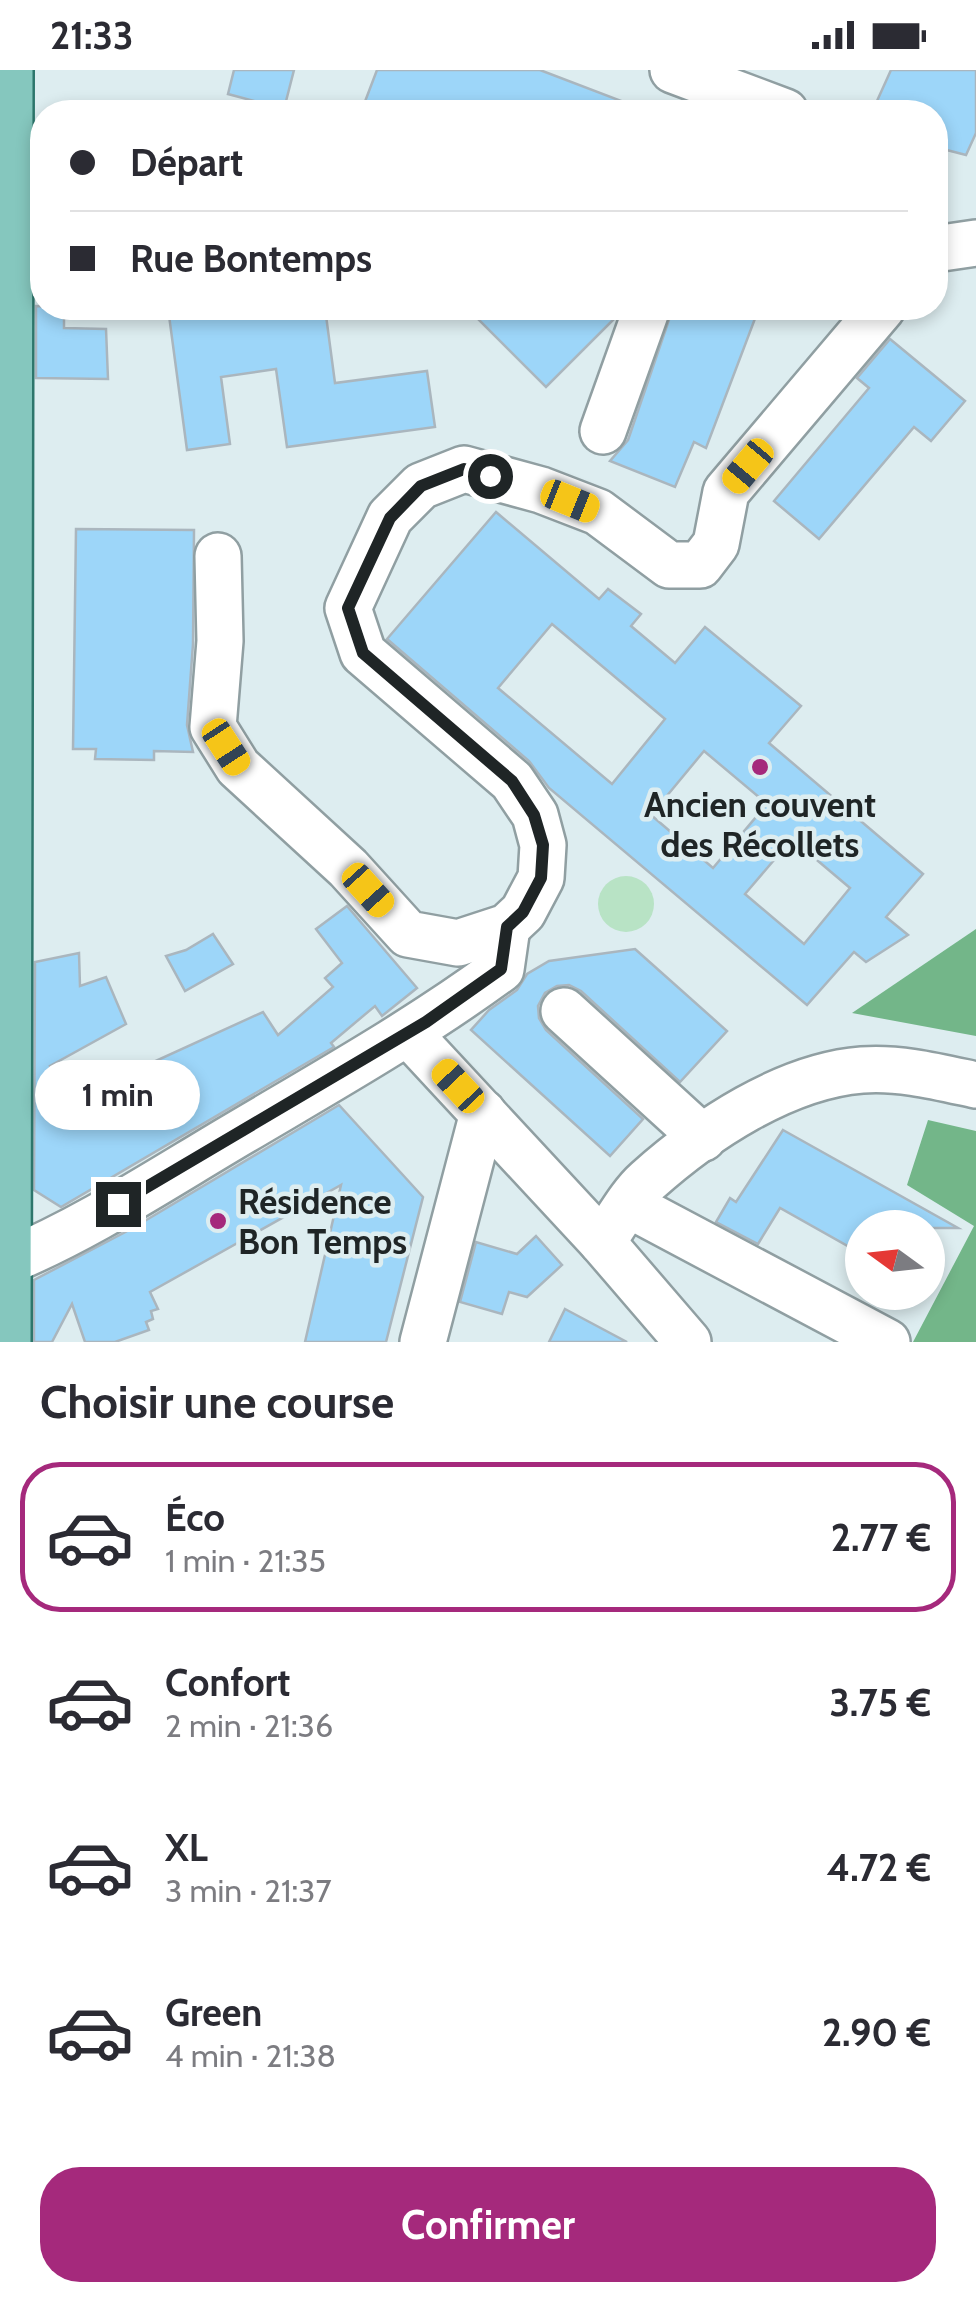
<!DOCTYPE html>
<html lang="fr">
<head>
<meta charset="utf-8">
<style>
  :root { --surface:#fff; --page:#f7f7f7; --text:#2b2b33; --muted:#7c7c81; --line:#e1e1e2; --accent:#a5297c }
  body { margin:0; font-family:Cabin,sans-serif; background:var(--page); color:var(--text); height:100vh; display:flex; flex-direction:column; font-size:38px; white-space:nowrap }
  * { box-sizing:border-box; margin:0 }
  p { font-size:32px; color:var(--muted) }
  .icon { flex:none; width:55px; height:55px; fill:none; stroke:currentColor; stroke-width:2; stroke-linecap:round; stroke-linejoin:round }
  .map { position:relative; height:1272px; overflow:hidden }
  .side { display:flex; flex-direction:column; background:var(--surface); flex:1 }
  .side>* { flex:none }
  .guide { position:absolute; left:30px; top:30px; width:918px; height:220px; border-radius:40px; box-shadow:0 5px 15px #0003; display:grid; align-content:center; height:220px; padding:0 40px; background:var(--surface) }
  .needle { width:65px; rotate:285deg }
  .fabs { position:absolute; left:845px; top:1140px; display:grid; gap:20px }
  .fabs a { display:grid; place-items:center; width:100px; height:100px; border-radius:50%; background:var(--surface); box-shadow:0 5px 15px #0003; font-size:50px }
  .end { position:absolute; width:45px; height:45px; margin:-22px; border:12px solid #1f2526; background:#fff; box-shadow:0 0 0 5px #fff }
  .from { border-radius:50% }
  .bubble { position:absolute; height:70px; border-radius:35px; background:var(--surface); box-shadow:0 5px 15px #0003; font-size:32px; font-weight:700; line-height:70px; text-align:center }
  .car { position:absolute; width:30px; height:60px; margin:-30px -15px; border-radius:12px; box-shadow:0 0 8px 2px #0007; background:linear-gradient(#f5c518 24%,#345 0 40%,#f5c518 0 76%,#345 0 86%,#f5c518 0) }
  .guide b { display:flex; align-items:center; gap:35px; height:95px; font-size:38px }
  .guide b+b { border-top:2px solid var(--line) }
  .guide i { width:25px; height:25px; background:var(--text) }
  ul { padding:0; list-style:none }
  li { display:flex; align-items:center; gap:30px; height:150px; margin:0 20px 15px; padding:0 20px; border:5px solid transparent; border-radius:40px }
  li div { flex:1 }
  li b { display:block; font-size:38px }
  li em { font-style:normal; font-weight:700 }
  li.active { border-color:var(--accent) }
  li>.icon { width:90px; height:90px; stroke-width:1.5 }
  h2 { padding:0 40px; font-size:45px; line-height:120px }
  .cta { display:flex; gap:20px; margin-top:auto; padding:20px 40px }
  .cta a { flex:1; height:115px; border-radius:40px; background:var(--accent); color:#fff; font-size:40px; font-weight:700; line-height:115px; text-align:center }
  .status { display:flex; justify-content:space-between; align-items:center; height:70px; padding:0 50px; background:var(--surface); direction:ltr }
  .status svg { height:28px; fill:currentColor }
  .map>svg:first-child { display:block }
</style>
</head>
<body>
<div class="status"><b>21:33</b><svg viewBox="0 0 49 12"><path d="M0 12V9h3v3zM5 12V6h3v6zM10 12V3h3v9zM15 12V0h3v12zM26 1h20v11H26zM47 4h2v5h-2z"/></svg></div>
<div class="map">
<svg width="976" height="1272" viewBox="0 0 976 1272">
  <rect width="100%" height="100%" fill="#ddedf0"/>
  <!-- green -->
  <circle fill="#b8e3c5" cx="626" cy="834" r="28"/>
  <!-- forest -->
  <g fill="#73b689">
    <path d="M 976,859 L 976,966 L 852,943 Z"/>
    <path d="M 928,1050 L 976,1061 L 976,1272 L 913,1272 L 974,1156 L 907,1115 Z"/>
  </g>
  <!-- building -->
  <g fill="#9dd6f9" stroke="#aab6be" stroke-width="2.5" fill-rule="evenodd">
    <path d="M 234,0 L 294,0 L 284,39 L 228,24 Z"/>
    <path d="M 377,0 L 540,0 L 645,40 L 645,42 L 361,42 Z"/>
    <path d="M 891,0 L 976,0 L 976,63 L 966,85 L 935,77 L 935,42 L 872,42 Z"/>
    <path d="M 36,236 L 64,238 L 64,258 L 106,259 L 108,309 L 36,308 Z"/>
    <path d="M 168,238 L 232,238 L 234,248 L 325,238 L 335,313 L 427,301 L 435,357 L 287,377 L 276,299 L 221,307 L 230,374 L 187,380 Z"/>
    <path d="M 467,238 L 619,238 L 616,247 L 546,317 Z"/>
    <path d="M 673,238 L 759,238 L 706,378 L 694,372 L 675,417 L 610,391 L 628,370 Z"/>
    <path d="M 890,269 L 965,331 L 931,371 L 914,357 L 819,469 L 774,431 L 869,318 L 857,308 Z"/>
    <path d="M 496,442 L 599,529 L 608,519 L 641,544 L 631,556 L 675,593 L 705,557 L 801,636 L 769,673 L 923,804 L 886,847 L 908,865 L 866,892 L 854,882 L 807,935 L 549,718 L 529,691 L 387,569 ZM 552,554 L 665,649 L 612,714 L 498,618 ZM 704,681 L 767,734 L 713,798 L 651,745 ZM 792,769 L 850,818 L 804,874 L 745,824 Z"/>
    <path d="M 76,459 L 194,460 L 193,574 L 187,655 L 193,682 L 154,681 L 154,690 L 95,689 L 96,679 L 73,679 Z"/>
    <path d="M 347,836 L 417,918 L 382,946 L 375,936 L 331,973 L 334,977 L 61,1137 L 34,1120 L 35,892 L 79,883 L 80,916 L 106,907 L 126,954 L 50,996 L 68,1031 L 263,942 L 278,965 L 333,917 L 325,908 L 342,893 L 316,859 Z"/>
    <path d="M 213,864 L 233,894 L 185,921 L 166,886 L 186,880 Z"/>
    <path d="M 635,879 L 727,961 L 680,1012 L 581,921 L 569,915 L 557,916 L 545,923 L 538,936 L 539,948 L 546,960 L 643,1049 L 610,1086 L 471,960 L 489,940 L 517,920 L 527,904 L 549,891 Z"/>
    <path d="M 339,1035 L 423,1127 L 386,1272 L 305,1272 L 341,1115 L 150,1222 L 158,1239 L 151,1241 L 153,1249 L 146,1252 L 149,1260 L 115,1272 L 85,1272 L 72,1234 L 52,1272 L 34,1272 L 34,1210 L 133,1158 Z"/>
    <path d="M 783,1060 L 958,1158 L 862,1158 L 862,1184 L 780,1138 L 758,1174 L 716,1152 L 730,1128 L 736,1132 Z"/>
    <path d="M 536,1166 L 562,1195 L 527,1227 L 509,1222 L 502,1244 L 460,1232 L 476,1172 L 517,1184 Z"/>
    <path d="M 565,1239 L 627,1272 L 549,1272 Z"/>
  </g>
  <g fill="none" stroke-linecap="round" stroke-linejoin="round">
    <defs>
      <g id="minor">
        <path d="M 673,0 L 785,42"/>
        <path d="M 935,179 L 976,173"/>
        <path d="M 603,361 L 647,238"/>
        <path d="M 218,486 L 220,571 L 213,657 L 238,697 L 348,798 L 408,864 L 458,873 L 507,857 L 523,842 L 541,808 L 543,775 L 535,745 L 512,711 L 363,583 L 348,538 L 390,447 L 421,416 L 464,399 L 541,420 L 598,442 L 669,495 L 700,495 L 716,474 L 726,422 L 882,238"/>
        <path d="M 564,941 L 703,1068"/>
        <path d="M 408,963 L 602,1172 L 688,1272"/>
        <path d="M 629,1135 L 887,1272"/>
        <path d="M 602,1172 C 616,1153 630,1126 647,1111 C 704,1060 785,1006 862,1000 C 900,997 939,1007 976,1015"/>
        <path d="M 4,1193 C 84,1160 157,1112 231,1068 C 322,1014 415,962 501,899 L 507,857"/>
        <path d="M 423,1272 L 483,1043"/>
      </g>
      <path id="major" d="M 3,1272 L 5,0"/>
    </defs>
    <!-- minor casing -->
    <use href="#minor" stroke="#909fa2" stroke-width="50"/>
    <!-- major casing -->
    <use href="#major" stroke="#2d766c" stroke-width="60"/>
    <!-- minor -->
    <use href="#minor" stroke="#fff" stroke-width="45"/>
    <!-- major -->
    <use href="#major" stroke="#85c7be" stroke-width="55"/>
  </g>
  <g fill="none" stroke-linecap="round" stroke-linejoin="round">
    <!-- route -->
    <path stroke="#1f2526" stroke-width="12" d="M 118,1134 L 426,952 L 501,899 L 507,857 L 523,842 L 541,808 L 543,775 L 534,745 L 512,711 L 363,583 L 348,538 L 390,448 L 421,416 L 464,399 L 490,406"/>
  </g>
  <!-- markers -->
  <g fill="#a5297c" stroke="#ddedf0" stroke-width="4">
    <circle cx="760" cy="697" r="10"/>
    <circle cx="218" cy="1151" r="10"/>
  </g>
  <g text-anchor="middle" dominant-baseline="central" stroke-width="9" stroke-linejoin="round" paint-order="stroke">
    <!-- poi labels -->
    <g font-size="35" font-weight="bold" fill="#1f2526" stroke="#ddedf0">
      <text x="760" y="734">Ancien couvent<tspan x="760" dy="40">des Récollets</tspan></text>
      <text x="238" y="1131" text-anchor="start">Résidence<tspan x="238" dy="40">Bon Temps</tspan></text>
    </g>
  </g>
</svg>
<div class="fabs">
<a><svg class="needle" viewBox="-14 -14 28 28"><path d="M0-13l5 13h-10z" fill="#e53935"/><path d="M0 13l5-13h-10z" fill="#7c7c81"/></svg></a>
</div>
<i class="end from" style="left:490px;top:406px"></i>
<i class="end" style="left:118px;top:1134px"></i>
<div class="bubble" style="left:35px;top:990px;width:165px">1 min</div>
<i class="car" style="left:748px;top:396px;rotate:220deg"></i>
<i class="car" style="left:570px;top:431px;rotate:112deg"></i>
<i class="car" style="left:226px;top:677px;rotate:147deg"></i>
<i class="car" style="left:368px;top:820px;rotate:138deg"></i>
<i class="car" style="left:458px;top:1016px;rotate:317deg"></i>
<div class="guide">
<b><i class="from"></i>Départ</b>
<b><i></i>Rue Bontemps</b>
</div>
</div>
<section class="side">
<h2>Choisir une course</h2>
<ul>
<li class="active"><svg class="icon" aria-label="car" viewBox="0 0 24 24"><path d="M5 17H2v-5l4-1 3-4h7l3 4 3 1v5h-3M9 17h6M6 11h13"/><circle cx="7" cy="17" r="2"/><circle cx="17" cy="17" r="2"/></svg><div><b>Éco</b><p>1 min · 21:35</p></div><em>2.77 €</em></li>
<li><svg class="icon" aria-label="car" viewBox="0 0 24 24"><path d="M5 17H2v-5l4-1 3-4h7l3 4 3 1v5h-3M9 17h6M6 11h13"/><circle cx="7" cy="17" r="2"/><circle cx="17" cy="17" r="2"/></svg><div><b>Confort</b><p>2 min · 21:36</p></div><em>3.75 €</em></li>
<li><svg class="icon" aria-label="car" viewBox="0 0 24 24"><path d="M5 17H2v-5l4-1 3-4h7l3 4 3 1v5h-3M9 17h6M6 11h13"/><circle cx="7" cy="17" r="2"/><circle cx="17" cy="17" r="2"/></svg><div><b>XL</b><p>3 min · 21:37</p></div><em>4.72 €</em></li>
<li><svg class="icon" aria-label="car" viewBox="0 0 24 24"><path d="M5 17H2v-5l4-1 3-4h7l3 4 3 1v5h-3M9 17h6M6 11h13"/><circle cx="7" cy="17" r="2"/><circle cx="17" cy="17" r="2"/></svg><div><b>Green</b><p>4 min · 21:38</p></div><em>2.90 €</em></li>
</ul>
<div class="cta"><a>Confirmer</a></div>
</section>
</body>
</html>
